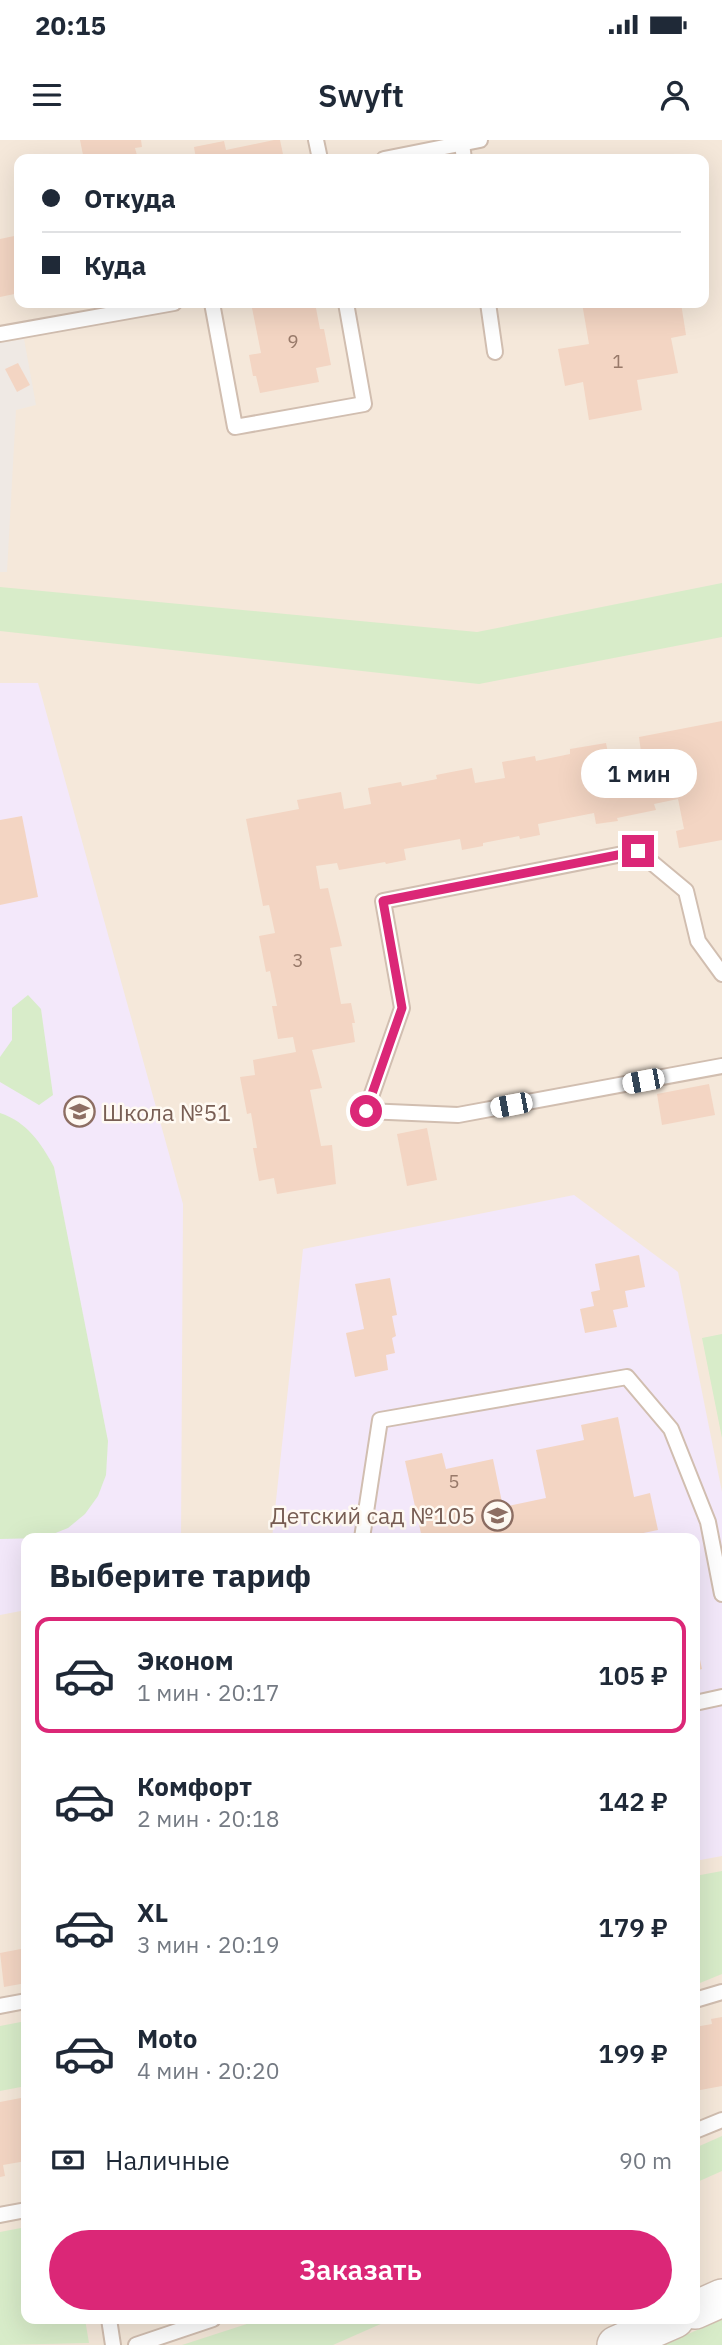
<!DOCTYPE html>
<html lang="ru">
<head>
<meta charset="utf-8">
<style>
  :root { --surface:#fff; --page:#f6f6f7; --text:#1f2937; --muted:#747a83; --line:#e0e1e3; --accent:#db2777 }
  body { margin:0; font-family:"IBM Plex Sans",sans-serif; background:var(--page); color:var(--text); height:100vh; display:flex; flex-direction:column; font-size:26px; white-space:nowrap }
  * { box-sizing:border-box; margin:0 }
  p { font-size:23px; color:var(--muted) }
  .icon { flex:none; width:38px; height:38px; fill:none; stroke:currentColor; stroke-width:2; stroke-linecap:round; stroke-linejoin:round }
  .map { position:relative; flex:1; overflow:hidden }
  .panel { position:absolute; left:21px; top:1393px; width:679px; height:791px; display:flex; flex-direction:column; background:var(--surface); border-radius:14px; box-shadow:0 7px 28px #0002 }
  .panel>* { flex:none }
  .top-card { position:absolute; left:14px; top:14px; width:695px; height:154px; border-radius:14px; box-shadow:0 7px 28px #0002; display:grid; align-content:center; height:154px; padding:0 28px; background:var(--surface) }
  .end { position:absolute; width:32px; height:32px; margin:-16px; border:9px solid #db2777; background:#fff; box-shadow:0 0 0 4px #fff }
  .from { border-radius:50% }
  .bubble { position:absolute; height:49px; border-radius:24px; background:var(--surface); box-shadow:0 7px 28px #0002; font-size:23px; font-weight:600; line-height:49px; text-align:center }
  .car { position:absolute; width:21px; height:42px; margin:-21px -10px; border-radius:9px; box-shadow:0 0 5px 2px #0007; background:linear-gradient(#fff 24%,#345 0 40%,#fff 0 76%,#345 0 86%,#fff 0) }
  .top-card b { display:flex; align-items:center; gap:24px; height:66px; font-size:26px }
  .top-card b+b { border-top:2px solid var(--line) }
  .top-card i { width:18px; height:18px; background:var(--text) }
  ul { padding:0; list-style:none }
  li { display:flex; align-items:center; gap:21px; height:116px; margin:0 14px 10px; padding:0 14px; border:4px solid transparent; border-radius:14px }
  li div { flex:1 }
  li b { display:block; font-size:26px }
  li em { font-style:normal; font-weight:600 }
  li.current { border-color:var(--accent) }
  li>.icon { width:63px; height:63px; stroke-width:1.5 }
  h2 { padding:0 28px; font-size:32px; line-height:84px }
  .pay { display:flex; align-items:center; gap:18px; height:77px; padding:0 28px; font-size:26px }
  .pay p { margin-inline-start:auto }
  .button { display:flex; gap:14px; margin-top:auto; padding:14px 28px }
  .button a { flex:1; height:80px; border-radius:42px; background:var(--accent); color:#fff; font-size:28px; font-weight:600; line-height:80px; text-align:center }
  .status { display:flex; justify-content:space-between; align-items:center; height:49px; padding:0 35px; background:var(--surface); direction:ltr }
  .status svg { height:19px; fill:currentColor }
  header { display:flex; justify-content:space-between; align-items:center; height:91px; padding:0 28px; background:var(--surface); font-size:32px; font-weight:600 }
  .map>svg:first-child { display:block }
</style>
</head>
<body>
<div class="status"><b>20:15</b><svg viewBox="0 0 49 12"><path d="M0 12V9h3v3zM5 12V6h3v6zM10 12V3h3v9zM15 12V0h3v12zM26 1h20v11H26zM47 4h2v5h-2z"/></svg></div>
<header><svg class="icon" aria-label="menu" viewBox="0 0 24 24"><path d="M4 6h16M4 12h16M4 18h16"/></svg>Swyft<svg class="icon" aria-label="person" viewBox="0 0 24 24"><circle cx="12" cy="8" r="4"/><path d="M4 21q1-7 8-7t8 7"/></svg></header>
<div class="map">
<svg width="722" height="2205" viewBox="0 0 722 2205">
  <rect width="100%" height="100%" fill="#fdf6ec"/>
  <!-- residential -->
  <path fill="#f5e8da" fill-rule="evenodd" d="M 0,0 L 722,0 L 722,2205 L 0,2205 ZM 19,19 L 704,19 L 704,163 L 19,163 ZM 26,1398 L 695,1398 L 695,2179 L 26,2179 Z"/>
  <!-- industrial -->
  <path fill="#efe9e4" d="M 24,199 L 36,265 L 16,270 L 7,432 L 0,432 L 0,203 Z"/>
  <!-- education -->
  <g fill="#f3e8fa">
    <path d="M 0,543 L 38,543 L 183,1064 L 181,1398 L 26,1398 L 26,1470 L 0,1475 Z"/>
    <path d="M 574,1055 L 678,1132 L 722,1352 L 722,1716 L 695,1721 L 695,1398 L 272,1398 L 303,1109 Z"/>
  </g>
  <!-- green -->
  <g fill="#d8ecc9">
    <path d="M 722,443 L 722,497 L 479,544 L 0,491 L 0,447 L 477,492 Z"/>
    <path d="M 28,855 L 41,869 L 53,955 L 39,965 L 0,942 L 0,917 L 12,900 L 12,868 Z"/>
    <path d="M 0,973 C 27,982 41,1003 54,1027 L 108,1301 L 106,1335 L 98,1356 L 85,1374 L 68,1388 L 43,1398 L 0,1399 Z"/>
    <path d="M 722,1194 L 722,1298 L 702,1198 Z"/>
    <path d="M 722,1731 L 722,1834 L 695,1845 L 695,1736 Z"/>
    <path d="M 26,1881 L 26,1946 L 0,1951 L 0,1886 Z"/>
    <path d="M 722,1996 L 722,2031 L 695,2043 L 695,2008 Z"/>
    <path d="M 26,2087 L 26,2179 L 85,2179 L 89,2203 L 0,2205 L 0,2092 Z"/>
    <path d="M 262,2179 L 392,2179 L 333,2205 L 182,2205 Z"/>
    <path d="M 722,2179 L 722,2205 L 663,2205 Z"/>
  </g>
  <!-- building -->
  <g fill="#f3d5c3">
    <path d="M 80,0 L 141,0 L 142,7 L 135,8 L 138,19 L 69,19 L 83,15 Z"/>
    <path d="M 274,0 L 280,0 L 284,19 L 196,19 L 194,7 L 224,1 L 226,10 Z"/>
    <path d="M 19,95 L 19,153 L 0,157 L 0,99 Z"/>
    <path d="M 251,163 L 315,163 L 320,189 L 324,189 L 331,225 L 316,228 L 319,242 L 260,253 L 256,236 L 253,236 L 249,215 L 261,213 Z"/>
    <path d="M 582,163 L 681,163 L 686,195 L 671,198 L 678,233 L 637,240 L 642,270 L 589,280 L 583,242 L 565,246 L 558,209 L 589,204 Z"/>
    <path d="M 18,223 L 30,245 L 17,252 L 5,229 Z"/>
    <path d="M 722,581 L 722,700 L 679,708 L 676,691 L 684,689 L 678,659 L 654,664 L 656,670 L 617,678 L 618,681 L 596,684 L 594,673 L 538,684 L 540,695 L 520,699 L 519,696 L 483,703 L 483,706 L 462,710 L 460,699 L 404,709 L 406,720 L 386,724 L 385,722 L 339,730 L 337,723 L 316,726 L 320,749 L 328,748 L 342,806 L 330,808 L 341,864 L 351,863 L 355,883 L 352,883 L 355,902 L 312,910 L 322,948 L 310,950 L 321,1006 L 332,1005 L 336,1044 L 277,1054 L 274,1038 L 259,1041 L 253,1008 L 257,1008 L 251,973 L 247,974 L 240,937 L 255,935 L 253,920 L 296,912 L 293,897 L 278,899 L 272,866 L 277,866 L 270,831 L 266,832 L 259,796 L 275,793 L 269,765 L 263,766 L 246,679 L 299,669 L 297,660 L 341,652 L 344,669 L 371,664 L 368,648 L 401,642 L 402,646 L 437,639 L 436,635 L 472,628 L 475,643 L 505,638 L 502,622 L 535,616 L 536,621 L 570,614 L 570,609 L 606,603 L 609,618 L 641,612 L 639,597 Z"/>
    <path d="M 22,676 L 38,757 L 0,765 L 0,680 Z"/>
    <path d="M 709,944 L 715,975 L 662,985 L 657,954 Z"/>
    <path d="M 427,988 L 437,1040 L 407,1046 L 397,994 Z"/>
    <path d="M 639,1115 L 645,1147 L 625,1151 L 628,1167 L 613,1170 L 617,1187 L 585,1193 L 580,1169 L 594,1166 L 591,1152 L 600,1150 L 595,1124 Z"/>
    <path d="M 390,1138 L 397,1175 L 392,1176 L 396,1196 L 392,1198 L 395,1213 L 386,1215 L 388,1230 L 355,1237 L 346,1193 L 364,1189 L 355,1144 Z"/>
    <path d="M 618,1277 L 634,1357 L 650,1353 L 658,1390 L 619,1398 L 422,1398 L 405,1321 L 442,1313 L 446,1329 L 493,1319 L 503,1367 L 546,1358 L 536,1310 L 584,1300 L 581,1285 Z"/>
    <path d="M 695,1497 L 702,1529 L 695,1531 Z"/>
    <path d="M 26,1808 L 26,1843 L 4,1847 L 0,1813 Z"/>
    <path d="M 722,1877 L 722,1946 L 695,1951 L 695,1887 L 712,1884 L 711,1879 Z"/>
    <path d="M 26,1957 L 26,2021 L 3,2025 L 5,2036 L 0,2037 L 0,1962 Z"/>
  </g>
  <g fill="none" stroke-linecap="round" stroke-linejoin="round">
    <defs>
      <g id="service">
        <path d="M 316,0 L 320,19"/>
        <path d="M 462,4 L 464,19"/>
        <path d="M 384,19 L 480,0"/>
        <path d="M 212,163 L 235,287 L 364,264 L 346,163"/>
        <path d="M 488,163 L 495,212"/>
        <path d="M 0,194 L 174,163"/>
        <path d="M 722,834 L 698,801 L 686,751 L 638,711 L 383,761 L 402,868 L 366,971 L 458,975 L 722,926"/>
        <path d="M 362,1398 L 380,1280 L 627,1237 L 671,1289 L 708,1382 L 722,1454"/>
        <path d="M 695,1563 L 722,1557"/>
        <path d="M 695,1860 L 722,1852"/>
        <path d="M 0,1866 L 26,1861"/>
        <path d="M 695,1991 L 722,1980"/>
        <path d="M 0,2075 L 26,2070"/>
        <path d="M 109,2179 L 113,2205"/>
        <path d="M 136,2205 L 213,2179"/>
      </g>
      <g id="tertiary">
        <path d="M 695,2170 L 722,2158"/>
        <path d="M 616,2205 L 675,2179"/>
      </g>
    </defs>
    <!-- service casing -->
    <use href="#service" stroke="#d1beb0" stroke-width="18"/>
    <!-- tertiary casing -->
    <use href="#tertiary" stroke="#d1beb0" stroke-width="40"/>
    <!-- service -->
    <use href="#service" stroke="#fff" stroke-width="14"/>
    <!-- tertiary -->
    <use href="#tertiary" stroke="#fff" stroke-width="37"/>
  </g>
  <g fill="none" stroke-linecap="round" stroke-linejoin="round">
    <!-- route -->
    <path stroke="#db2777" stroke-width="9" d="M 366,971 L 402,868 L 383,761 L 638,711"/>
  </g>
  <!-- icons -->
  <defs>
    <symbol id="school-ring" viewBox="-11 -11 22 22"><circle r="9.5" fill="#fffaf3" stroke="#8d6e63" stroke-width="1.5"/><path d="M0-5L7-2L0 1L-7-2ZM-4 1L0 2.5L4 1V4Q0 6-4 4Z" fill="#8d6e63"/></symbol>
  </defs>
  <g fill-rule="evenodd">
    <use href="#school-ring" x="62" y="954" width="35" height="35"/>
    <use href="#school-ring" x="480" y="1358" width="35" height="35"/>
  </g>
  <g text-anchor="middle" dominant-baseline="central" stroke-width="5" stroke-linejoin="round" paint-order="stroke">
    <!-- number labels -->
    <g font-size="19" fill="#987a6a">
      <text x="293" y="201">9</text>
      <text x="618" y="221">1</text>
      <text x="298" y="820">3</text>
      <text x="454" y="1341">5</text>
    </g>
    <!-- education labels -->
    <g font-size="23" fill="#785e54" stroke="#fffaf3" text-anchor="start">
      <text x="102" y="972">Школа №51</text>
      <text x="475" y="1375" text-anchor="end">Детский сад №105</text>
    </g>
  </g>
</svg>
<i class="end from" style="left:366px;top:971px"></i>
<i class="end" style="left:638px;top:711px"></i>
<div class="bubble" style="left:581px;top:609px;width:116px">1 мин</div>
<i class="car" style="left:643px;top:941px;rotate:259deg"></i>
<i class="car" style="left:511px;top:965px;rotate:259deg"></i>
<div class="top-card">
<b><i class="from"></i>Откуда</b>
<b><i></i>Куда</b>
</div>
<section class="panel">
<h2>Выберите тариф</h2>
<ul>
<li class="current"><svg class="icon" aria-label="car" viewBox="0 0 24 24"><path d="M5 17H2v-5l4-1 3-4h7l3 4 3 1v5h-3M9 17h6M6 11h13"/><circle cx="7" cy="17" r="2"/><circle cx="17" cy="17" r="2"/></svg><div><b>Эконом</b><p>1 мин · 20:17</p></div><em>105 ₽</em></li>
<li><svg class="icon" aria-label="car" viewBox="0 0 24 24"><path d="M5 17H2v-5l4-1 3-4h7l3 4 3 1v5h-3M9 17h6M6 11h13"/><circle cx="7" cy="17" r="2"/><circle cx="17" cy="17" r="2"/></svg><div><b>Комфорт</b><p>2 мин · 20:18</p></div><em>142 ₽</em></li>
<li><svg class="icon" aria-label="car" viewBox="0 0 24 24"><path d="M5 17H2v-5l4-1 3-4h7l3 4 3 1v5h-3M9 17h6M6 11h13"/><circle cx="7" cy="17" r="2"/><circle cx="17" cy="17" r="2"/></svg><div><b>XL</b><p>3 мин · 20:19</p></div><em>179 ₽</em></li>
<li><svg class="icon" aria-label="car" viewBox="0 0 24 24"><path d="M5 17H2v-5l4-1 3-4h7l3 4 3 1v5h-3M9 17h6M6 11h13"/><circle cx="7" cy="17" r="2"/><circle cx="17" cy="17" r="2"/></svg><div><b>Moto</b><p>4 мин · 20:20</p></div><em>199 ₽</em></li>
</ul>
<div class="pay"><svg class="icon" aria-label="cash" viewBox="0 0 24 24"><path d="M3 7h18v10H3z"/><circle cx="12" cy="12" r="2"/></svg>Наличные<p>90 m</p></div>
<div class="button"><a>Заказать</a></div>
</section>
</div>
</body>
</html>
